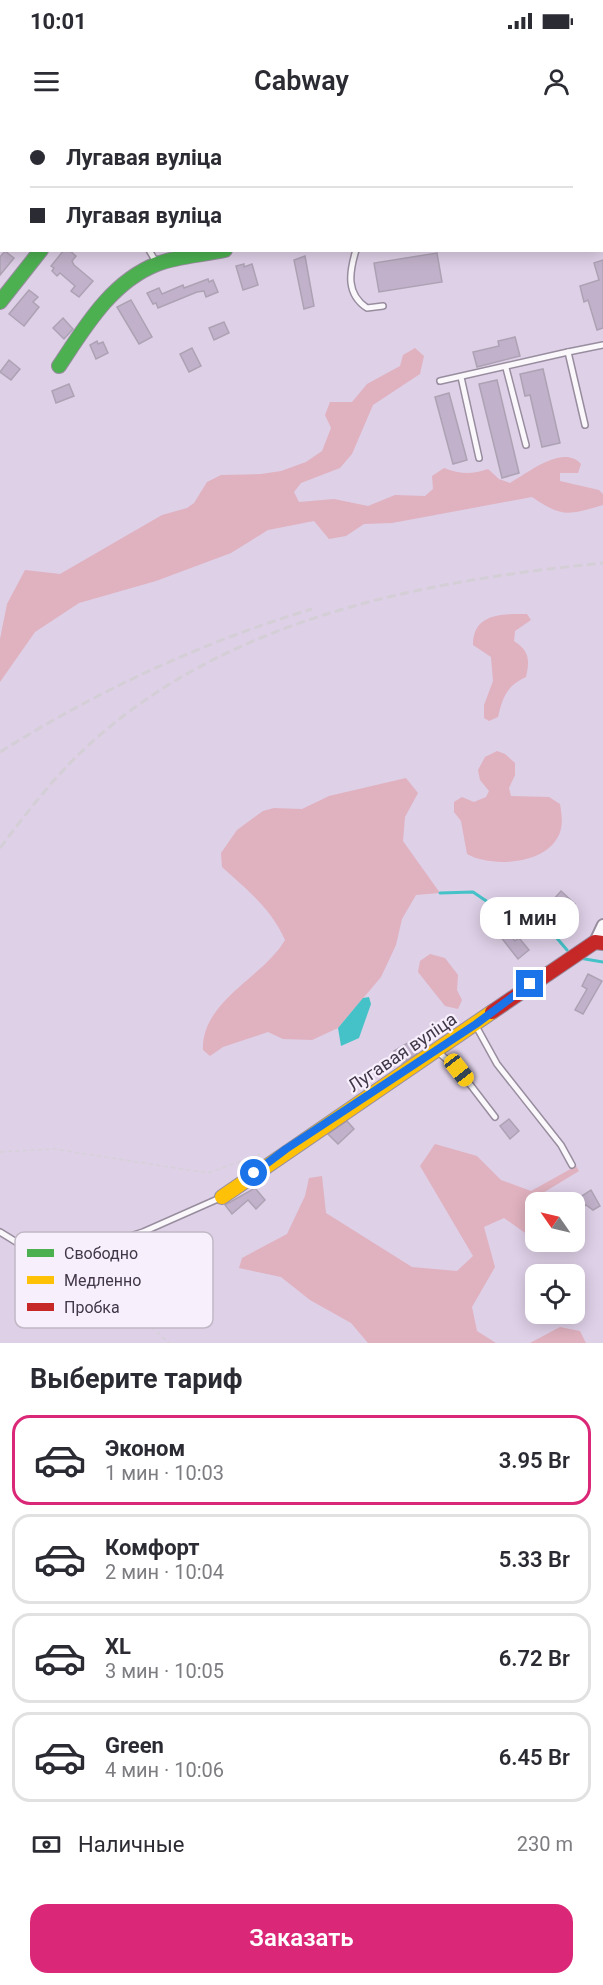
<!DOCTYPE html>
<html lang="ru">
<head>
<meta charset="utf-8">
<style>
  :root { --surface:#fff; --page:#f7f7f7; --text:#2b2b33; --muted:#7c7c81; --line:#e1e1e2; --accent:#db2777 }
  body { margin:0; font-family:Roboto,sans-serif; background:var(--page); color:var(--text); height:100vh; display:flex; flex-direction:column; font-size:22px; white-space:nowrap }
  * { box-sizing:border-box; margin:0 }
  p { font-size:20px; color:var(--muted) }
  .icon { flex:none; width:33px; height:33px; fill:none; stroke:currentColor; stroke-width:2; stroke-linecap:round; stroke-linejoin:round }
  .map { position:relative; height:1223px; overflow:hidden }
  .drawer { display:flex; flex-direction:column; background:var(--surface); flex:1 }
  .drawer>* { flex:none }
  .top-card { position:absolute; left:0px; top:0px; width:603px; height:132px; box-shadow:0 3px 15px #0003; display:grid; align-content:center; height:132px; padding:0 30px; background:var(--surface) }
  .needle { width:39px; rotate:304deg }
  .buttons { position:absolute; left:525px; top:1072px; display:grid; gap:12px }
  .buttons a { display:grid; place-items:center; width:60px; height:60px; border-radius:12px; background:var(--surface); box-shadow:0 3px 15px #0003; font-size:30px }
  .end { position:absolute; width:27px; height:27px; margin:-14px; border:8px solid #1a73e8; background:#fff; box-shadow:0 0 0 3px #fff }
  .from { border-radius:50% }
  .bubble { position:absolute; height:42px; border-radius:18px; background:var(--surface); box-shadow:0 3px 15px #0003; font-size:20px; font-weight:600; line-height:42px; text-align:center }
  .car { position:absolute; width:18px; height:36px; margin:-18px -9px; border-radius:8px; box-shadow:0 0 4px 2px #0007; background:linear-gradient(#f5c518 24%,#345 0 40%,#f5c518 0 76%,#345 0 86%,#f5c518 0) }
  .top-card b { display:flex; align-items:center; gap:21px; height:57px; font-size:22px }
  .top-card b+b { border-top:2px solid var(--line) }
  .top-card i { width:15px; height:15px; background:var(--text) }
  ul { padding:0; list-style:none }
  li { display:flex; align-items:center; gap:18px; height:90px; margin:0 12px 9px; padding:0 18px; border:3px solid var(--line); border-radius:18px }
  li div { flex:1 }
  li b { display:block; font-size:22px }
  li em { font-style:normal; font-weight:600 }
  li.on { border-color:var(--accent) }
  li>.icon { width:54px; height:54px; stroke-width:1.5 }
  h2 { padding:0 30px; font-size:27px; line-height:72px }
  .pay { display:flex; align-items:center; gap:15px; height:66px; padding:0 30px; font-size:22px }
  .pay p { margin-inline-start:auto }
  .cta { display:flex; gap:12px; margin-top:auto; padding:12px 30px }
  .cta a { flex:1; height:69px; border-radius:18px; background:var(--accent); color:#fff; font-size:24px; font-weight:600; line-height:69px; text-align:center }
  .status { display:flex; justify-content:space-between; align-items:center; height:42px; padding:0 30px; background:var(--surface); direction:ltr }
  .status svg { height:16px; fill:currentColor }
  header { display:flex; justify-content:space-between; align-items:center; height:78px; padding:0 30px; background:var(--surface); font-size:27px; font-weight:600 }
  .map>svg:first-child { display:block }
</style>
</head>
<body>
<div class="status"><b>10:01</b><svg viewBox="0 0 49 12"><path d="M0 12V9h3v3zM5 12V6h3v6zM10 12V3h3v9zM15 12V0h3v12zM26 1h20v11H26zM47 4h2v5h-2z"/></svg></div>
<header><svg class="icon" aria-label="menu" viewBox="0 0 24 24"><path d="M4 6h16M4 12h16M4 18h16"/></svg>Cabway<svg class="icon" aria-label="person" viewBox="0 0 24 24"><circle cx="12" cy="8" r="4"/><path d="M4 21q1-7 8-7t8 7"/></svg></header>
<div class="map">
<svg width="603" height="1223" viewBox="0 0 603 1223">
  <rect width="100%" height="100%" fill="#ded0e7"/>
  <!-- green -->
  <g fill="#e0b1bf">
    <path d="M 415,228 L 424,236 L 420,254 L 373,285 L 352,334 L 340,348 L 301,363 L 294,372 L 299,382 L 334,379 L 368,386 L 395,375 L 425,376 L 433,369 L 432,356 L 444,348 C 460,354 471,355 488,349 L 499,359 L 510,363 C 528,353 563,324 581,344 L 578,353 L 560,353 L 560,361 L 599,370 L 603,374 L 603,385 C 568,395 563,398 532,377 L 392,403 L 364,404 L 346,416 L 329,419 L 314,401 L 268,410 L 231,433 L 156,461 L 79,483 L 35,512 L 0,562 L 0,519 L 7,484 L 25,450 L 60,454 L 162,395 L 187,388 L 194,383 L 207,362 L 221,355 L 261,354 L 281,351 L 306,342 L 322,331 L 331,308 L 325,295 L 330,282 L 352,282 L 367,264 L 400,246 L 403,235 Z"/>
    <path d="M 527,494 L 531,500 L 515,511 L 514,521 C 529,531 530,539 526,557 C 507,566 503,576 498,597 L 489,601 L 484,598 L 484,585 L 493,561 L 491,537 L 473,525 C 473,493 502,494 527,494 Z"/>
    <path d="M 497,631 L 505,634 L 515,643 L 515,655 L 509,668 L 511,676 L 549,677 L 560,684 C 562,696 564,709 556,720 C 540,745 490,747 467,734 L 461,701 L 454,692 L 454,682 L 462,677 L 474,682 L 486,677 L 489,671 L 480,660 L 478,650 L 485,637 Z"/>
    <path d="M 406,658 L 418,673 L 405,697 L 403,721 L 440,773 L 416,775 L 402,799 L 396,825 L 381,857 L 338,908 L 312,920 L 283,919 L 268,912 L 223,927 L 210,936 L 203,930 C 201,881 264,857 285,820 C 271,788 247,770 222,747 L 221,733 L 237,710 L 263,691 L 274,688 L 302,689 L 329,676 Z"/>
    <path d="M 430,834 L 445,838 L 458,855 L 457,870 L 462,880 L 458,889 L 445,886 L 418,852 L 420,841 Z"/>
    <path d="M 435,1024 L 477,1036 L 501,1060 L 531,1071 L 576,1046 L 579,1051 L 528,1082 L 535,1120 L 504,1098 L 484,1107 L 495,1147 L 472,1187 L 477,1211 L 496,1223 L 368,1223 L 351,1203 L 310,1180 L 281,1157 L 239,1148 L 242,1138 L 287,1114 L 305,1076 L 309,1058 L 322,1056 L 326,1093 L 412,1147 L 457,1151 L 473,1136 L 420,1046 Z"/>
    <path d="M 560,1207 L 580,1211 L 586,1223 L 530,1223 Z"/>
  </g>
  <!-- water -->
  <path fill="#45c2c8" d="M 369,877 L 371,884 L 359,918 L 341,926 L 338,908 L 363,878 Z"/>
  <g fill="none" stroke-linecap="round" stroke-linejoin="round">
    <!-- stream -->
    <g stroke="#45c2c8" stroke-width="3">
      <path d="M 440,773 L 473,772 L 504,793 L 555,816 L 567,830"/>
      <path d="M 579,838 L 603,842"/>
    </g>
  </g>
  <!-- building -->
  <g fill="#c1b1ca" stroke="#ada2b4" stroke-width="1.5">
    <path d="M 64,130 L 69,130 L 76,136 L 72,141 L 74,145 L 93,161 L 79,177 L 71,171 L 75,166 L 60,153 L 57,156 L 52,151 L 54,148 L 51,146 Z"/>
    <path d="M 5,131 L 14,138 L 0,155 L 0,137 Z"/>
    <path d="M 437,133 L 442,162 L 379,172 L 374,143 Z"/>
    <path d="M 305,136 L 314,186 L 304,189 L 294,140 Z"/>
    <path d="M 603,140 L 603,208 L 597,210 L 588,180 L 584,182 L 580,166 L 599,160 L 594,143 Z"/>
    <path d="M 244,144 L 244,147 L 252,144 L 258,165 L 243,170 L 236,146 Z"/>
    <path d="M 208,159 L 209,162 L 213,160 L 218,172 L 206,177 L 204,171 L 197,172 L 158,188 L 156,183 L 153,184 L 147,173 L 159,168 L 162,174 L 183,165 L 184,168 Z"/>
    <path d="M 29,170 L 38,177 L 33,182 L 39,187 L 24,206 L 9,194 Z"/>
    <path d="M 131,180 L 152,217 L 139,224 L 117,187 Z"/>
    <path d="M 63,198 L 73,209 L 64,219 L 53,208 Z"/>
    <path d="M 224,202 L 229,213 L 214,220 L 209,208 Z"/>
    <path d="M 515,217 L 520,236 L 477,247 L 473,232 L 499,226 L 498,221 Z"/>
    <path d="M 97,221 L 98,224 L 103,222 L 108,233 L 96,239 L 90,225 Z"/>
    <path d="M 192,228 L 201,246 L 189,252 L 180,234 Z"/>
    <path d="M 9,240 L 20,249 L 11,260 L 0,252 Z"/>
    <path d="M 543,249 L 560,323 L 542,327 L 530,275 L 525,276 L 520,254 Z"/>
    <path d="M 497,260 L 519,353 L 502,358 L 479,264 Z"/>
    <path d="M 69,264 L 74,276 L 56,283 L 52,271 Z"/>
    <path d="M 449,273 L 467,340 L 453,344 L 435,277 Z"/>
    <path d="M 561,771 L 575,784 L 559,801 L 545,789 Z"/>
    <path d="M 506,811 L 515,821 L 519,818 L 529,830 L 518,839 L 500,816 Z"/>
    <path d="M 588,854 L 602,861 L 583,894 L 575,890 L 587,869 L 582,866 Z"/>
    <path d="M 411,921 L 417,934 L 402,943 L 394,931 Z"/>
    <path d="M 509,999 L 519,1011 L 510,1019 L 500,1006 Z"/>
    <path d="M 347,1001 L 354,1009 L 338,1024 L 328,1014 Z"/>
    <path d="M 255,1068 L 265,1080 L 256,1089 L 248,1080 L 232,1094 L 225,1085 Z"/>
    <path d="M 591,1070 L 600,1086 L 593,1090 L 586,1085 L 579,1089 L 574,1081 Z"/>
  </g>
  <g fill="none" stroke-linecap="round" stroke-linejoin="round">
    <defs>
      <g id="lane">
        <path d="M 275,2 L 275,0"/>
        <path d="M 602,51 L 603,51"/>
        <path d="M 602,80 L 603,86"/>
        <path d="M 602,99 L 603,99"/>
        <path d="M 149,130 L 156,142"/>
        <path d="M 356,130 C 349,153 346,174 367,188 L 383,186"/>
        <path d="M 506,248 L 526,325"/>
        <path d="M 461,257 L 479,338"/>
        <path d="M 440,261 L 568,232"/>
        <path d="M 585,305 L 568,232 L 603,225"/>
        <path d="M 476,906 L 497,944 L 561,1025 L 572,1045"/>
        <path d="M 438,932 L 459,950 L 495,997"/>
        <path d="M 0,1112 L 39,1136 L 96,1127 L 143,1112 L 220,1078"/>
      </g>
      <path id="street" d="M 595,822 L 603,805"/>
      <g id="fast">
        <path d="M 0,0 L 120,0"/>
        <path d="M 316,0 L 372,2"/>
        <path d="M 0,182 L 41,130"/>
        <path d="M 59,246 C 85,207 111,162 157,144 C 178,136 203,135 225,130"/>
      </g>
      <g id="slow">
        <path d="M 432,2 L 603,0"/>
        <path d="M 222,1077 L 492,892"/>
      </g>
      <path id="jam" d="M 492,892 L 595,822 L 603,823"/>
    </defs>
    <!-- lane casing -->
    <use href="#lane" stroke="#988d9f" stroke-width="8"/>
    <!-- street casing -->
    <use href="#street" stroke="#988d9f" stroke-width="14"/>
    <!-- fast casing -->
    <use href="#fast" stroke="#988d9f" stroke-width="16"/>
    <!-- slow casing -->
    <use href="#slow" stroke="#988d9f" stroke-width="16"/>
    <!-- jam casing -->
    <use href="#jam" stroke="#988d9f" stroke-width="16"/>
    <!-- path -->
    <g stroke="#d6d1d8" stroke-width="1.5" stroke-dasharray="4.5 3" stroke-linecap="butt">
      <path d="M 0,1032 L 54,1029 L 208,1053 L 260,1034"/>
      <path d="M 53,1142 L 81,1149 L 97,1158 L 169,1223"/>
    </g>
    <!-- lane -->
    <use href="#lane" stroke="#faf8fb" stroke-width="5"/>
    <!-- street -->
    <use href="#street" stroke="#faf8fb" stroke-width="10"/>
    <!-- fast -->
    <use href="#fast" stroke="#4caf50" stroke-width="14"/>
    <!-- slow -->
    <use href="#slow" stroke="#ffc107" stroke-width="14"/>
    <!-- jam -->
    <use href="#jam" stroke="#c62828" stroke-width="14"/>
    <!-- rail -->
    <g stroke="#d4cfd6" stroke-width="3" stroke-dasharray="9 4.5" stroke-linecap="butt">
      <path d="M 0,632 C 97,571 202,522 312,489"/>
      <path d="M 0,728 C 28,691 57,653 92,622 C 231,497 423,461 603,443"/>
    </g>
  </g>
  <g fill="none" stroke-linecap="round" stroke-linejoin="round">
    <!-- route -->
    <path stroke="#1a73e8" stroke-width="8" d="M 254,1053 L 286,1029 L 476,904 L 530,864"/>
  </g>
  <g text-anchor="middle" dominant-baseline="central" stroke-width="4.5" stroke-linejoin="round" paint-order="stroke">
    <!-- street labels -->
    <g font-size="18" fill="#423748" stroke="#f7effc">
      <text transform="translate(402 932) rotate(-34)">Лугавая вуліца</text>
    </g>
  </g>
  <!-- legend -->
  <rect x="15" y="1112" width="198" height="96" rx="9" fill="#f7effc" stroke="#c1b8c6" stroke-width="1.5"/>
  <rect x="27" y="1129" width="27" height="8" fill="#4caf50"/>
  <rect x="27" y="1156" width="27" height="8" fill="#ffc107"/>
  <rect x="27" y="1183" width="27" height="8" fill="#c62828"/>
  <g font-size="16" fill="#423748">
    <text x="64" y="1139">Свободно</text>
    <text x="64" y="1166">Медленно</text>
    <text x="64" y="1193">Пробка</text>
  </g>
</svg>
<div class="buttons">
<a><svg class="needle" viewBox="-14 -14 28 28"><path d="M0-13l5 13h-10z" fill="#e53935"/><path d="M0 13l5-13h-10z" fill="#7c7c81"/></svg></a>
<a><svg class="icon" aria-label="locate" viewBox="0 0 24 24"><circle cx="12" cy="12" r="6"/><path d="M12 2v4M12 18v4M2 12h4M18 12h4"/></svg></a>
</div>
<i class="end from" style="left:254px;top:1053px"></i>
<i class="end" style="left:530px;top:864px"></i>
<div class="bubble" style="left:480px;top:777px;width:99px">1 мин</div>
<i class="car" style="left:459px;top:950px;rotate:142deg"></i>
<div class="top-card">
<b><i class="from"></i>Лугавая вуліца</b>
<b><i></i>Лугавая вуліца</b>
</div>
</div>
<section class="drawer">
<h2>Выберите тариф</h2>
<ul>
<li class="on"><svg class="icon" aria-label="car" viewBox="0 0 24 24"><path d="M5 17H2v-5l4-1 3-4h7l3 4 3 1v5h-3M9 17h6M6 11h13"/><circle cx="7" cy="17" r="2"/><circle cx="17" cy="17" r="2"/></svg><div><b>Эконом</b><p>1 мин · 10:03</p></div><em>3.95 Br</em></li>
<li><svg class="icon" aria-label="car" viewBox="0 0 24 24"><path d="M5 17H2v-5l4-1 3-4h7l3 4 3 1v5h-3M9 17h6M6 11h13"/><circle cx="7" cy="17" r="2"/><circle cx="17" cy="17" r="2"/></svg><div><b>Комфорт</b><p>2 мин · 10:04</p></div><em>5.33 Br</em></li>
<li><svg class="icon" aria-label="car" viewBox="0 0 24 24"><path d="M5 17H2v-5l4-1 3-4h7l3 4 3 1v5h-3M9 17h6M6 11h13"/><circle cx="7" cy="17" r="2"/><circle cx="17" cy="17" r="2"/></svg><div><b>XL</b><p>3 мин · 10:05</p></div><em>6.72 Br</em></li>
<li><svg class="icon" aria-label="car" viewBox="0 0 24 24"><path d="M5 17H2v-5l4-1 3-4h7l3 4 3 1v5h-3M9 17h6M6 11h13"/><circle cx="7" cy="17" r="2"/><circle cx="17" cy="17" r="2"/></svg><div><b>Green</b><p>4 мин · 10:06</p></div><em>6.45 Br</em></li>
</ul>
<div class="pay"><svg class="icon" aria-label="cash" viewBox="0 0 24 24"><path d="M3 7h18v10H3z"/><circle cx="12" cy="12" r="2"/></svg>Наличные<p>230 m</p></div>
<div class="cta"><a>Заказать</a></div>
</section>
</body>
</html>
